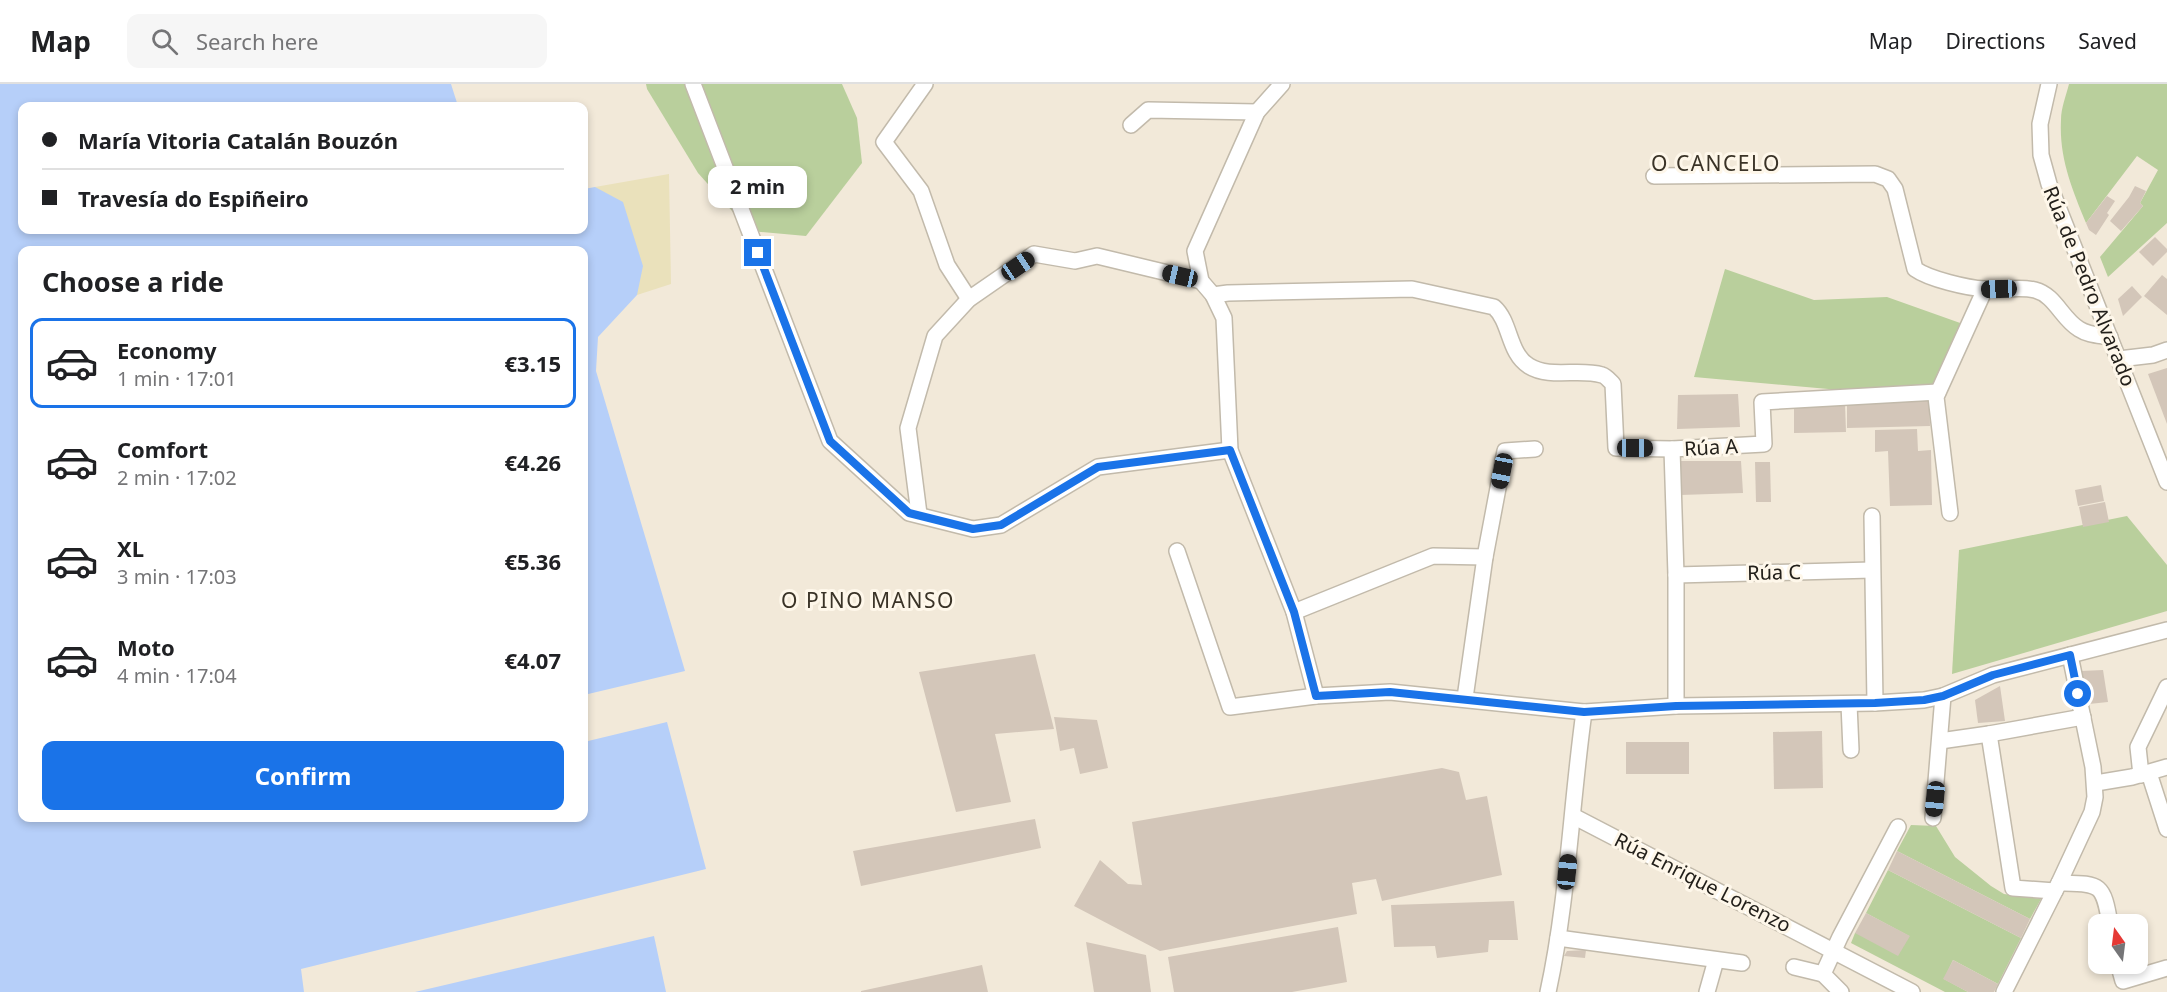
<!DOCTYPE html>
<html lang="en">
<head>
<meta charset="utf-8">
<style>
  :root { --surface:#fff; --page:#f6f6f6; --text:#202124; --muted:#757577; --line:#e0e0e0; --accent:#1a73e8 }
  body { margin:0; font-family:"Noto Sans",sans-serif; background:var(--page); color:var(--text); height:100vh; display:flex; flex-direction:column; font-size:22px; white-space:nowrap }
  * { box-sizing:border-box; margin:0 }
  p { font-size:20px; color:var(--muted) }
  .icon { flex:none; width:33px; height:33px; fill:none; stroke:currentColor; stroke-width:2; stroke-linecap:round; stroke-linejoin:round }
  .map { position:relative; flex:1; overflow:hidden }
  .drawer { position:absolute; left:18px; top:162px; width:570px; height:576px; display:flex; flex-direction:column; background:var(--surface); border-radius:12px; box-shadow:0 3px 9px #0003 }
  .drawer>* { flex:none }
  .top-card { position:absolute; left:18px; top:18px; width:570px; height:132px; border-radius:12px; box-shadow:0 3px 9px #0003; display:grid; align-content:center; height:132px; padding:0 24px; background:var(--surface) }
  .needle { width:39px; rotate:346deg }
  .tools { position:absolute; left:2088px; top:830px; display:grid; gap:12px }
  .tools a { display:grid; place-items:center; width:60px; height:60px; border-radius:12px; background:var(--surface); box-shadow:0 3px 9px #0003; font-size:30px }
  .end { position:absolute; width:27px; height:27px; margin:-14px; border:8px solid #1a73e8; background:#fff; box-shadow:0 0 0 3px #fff }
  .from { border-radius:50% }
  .bubble { position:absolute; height:42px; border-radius:12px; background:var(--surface); box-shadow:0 3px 9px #0003; font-size:20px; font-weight:700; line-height:42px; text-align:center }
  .car { position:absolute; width:18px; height:36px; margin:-18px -9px; border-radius:8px; box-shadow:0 0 4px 2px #0007; background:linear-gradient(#222 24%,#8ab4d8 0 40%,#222 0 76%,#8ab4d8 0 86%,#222 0) }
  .top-card b { display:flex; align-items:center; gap:21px; height:57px; font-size:22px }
  .top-card b+b { border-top:2px solid var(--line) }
  .top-card i { width:15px; height:15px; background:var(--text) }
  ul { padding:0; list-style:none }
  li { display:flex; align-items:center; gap:18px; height:90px; margin:0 12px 9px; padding:0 12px; border:3px solid transparent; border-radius:12px }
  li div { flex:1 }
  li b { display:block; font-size:22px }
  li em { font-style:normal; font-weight:700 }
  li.current { border-color:var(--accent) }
  li>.icon { width:54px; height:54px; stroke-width:1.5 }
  h2 { padding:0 24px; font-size:27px; line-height:72px }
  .button { display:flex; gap:12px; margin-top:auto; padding:12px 24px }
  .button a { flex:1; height:69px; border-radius:12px; background:var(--accent); color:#fff; font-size:24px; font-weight:700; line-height:69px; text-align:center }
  header { display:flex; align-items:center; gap:36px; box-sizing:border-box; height:84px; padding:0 30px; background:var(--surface); border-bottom:2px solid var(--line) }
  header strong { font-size:28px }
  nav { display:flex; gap:33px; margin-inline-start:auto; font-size:21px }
  .search { width:420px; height:54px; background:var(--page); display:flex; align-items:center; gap:15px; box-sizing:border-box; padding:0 21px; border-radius:12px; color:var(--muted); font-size:22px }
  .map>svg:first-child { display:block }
</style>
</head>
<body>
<header>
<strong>Map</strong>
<div class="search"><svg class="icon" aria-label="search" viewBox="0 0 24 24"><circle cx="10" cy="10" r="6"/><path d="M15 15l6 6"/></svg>Search here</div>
<nav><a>Map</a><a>Directions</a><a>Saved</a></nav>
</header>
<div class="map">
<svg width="2167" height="908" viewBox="0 0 2167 908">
  <rect width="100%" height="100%" fill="#f2e9d9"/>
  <!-- green -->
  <g fill="#b9cf9c">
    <path d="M 646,0 L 842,0 L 857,34 L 862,79 L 806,152 L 750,147 L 698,89 L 647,5 Z"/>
    <path d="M 2069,0 L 2167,0 L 2167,139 L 2108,193 L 2100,173 L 2143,122 L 2140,119 L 2158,86 L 2137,72 L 2086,139 C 2072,105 2059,74 2061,36 C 2061,24 2066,12 2069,0 Z"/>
    <path d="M 1725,185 L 1814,216 L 1887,213 L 1963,240 L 1929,314 L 1694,293 Z"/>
    <path d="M 2127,432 L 2167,481 L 2167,527 L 1952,590 L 1959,466 Z"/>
    <path d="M 1911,741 L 1936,742 L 1955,773 L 1991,802 L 2004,810 L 2041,815 L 2030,835 L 1897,767 Z"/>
    <path d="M 1888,786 L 2021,854 L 1998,900 L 1953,876 L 1944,895 L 1968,908 L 1945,908 L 1851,859 L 1855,849 L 1909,852 L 1866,829 Z"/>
  </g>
  <!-- sand -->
  <path fill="#eae1bb" d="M 669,90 L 671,200 L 637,211 L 633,189 L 595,103 Z"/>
  <!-- water -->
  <g fill="#b6cff9">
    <path d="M 0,0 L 451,0 L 458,22 L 22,22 L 22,146 L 584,146 L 584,105 L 595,103 L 623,118 L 643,182 L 637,211 L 598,253 L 596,287 L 685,587 L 584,611 L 584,166 L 22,166 L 22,734 L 584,734 L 584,658 L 667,638 L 706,785 L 301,885 L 304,908 L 0,908 Z"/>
    <path d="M 654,852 L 666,908 L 415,908 Z"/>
  </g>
  <!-- building -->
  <g fill="#d3c6b9">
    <path d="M 2135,102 L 2146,107 L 2140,119 L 2143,122 L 2121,147 L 2110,137 L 2129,113 Z"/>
    <path d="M 2107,112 L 2115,117 L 2107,129 L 2109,131 L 2096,151 L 2089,146 L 2086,139 Z"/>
    <path d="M 2155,153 L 2167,165 L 2167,168 L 2153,182 L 2139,168 Z"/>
    <path d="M 2162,191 L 2167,195 L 2167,231 L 2144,212 Z"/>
    <path d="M 2132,202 L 2142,213 L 2123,232 L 2118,215 Z"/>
    <path d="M 2167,284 L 2167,340 L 2148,290 Z"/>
    <path d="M 1738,310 L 1740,343 L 1677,345 L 1678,311 Z"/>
    <path d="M 1929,314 L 1930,342 L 1847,344 L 1847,316 Z"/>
    <path d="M 1845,320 L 1846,348 L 1794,349 L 1794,321 Z"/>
    <path d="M 1917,345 L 1918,367 L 1931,366 L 1932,421 L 1890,422 L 1888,367 L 1875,368 L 1875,346 Z"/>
    <path d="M 1681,377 L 1741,377 L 1743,409 L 1680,411 Z"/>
    <path d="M 1755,378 L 1770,378 L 1771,418 L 1756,418 Z"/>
    <path d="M 2101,401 L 2104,417 L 2078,422 L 2075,406 Z"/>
    <path d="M 2105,418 L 2109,438 L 2083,443 L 2079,423 Z"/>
    <path d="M 1035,570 L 1054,645 L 995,650 L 1011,718 L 956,728 L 919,588 Z"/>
    <path d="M 2103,586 L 2108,618 L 2089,620 L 2081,587 Z"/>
    <path d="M 2000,602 L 2005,637 L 1978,639 L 1975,616 Z"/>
    <path d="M 1054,633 L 1097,636 L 1108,684 L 1080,690 L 1074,664 L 1060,667 Z"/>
    <path d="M 1822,647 L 1823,704 L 1774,705 L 1773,648 Z"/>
    <rect x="1626" y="658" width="63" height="32"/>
    <path d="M 1442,684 L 1459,688 L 1466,716 L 1487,712 L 1502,791 L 1382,817 L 1376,795 L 1352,799 L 1357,830 L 1160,867 L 1074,822 L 1100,776 L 1128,800 L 1142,801 L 1132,738 Z"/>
    <path d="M 1035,735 L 1041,764 L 861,802 L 853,767 Z"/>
    <path d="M 1897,767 L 2030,835 L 2021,854 L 1888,786 Z"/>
    <path d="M 1514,817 L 1518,856 L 1489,856 L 1488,868 L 1437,874 L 1435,862 L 1394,863 L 1391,821 Z"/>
    <path d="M 1866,829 L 1910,852 L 1898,872 L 1855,849 Z"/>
    <path d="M 1338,843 L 1347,898 L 1292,908 L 1174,908 L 1168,873 Z"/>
    <path d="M 1086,858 L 1146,871 L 1151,908 L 1094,908 Z"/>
    <path d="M 1586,866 L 1585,874 L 1564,872 L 1567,867 Z"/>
    <path d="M 1953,876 L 1998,900 L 1994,908 L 1968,908 L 1943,895 Z"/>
    <path d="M 982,881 L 988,908 L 861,908 L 861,907 Z"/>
  </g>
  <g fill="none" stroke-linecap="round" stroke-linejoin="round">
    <defs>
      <g id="street">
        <path d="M 693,0 L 830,357 L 909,429 L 973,445 L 1001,441 L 1098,383 L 1230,366"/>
        <path d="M 925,0 L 884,58 L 921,107 L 947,181 L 969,215"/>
        <path d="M 1282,0 L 1257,28 L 1195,167 L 1201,197 L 1213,211 L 1224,234 L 1230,366 L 1294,528 L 1316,612 L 1390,608 L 1584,628 L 1676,622 L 1875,619 L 1924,616 L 1943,612 L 1993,591 L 2167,546"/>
        <path d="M 2049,0 L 2040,40 L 2041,71 L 2049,100 L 2167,398"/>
        <path d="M 1131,41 L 1148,26 L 1257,28"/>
        <path d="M 1654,92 L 1875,90 L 1888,95 L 1895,105 L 1915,185 C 1929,195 1967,204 1985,205 C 2002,207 2018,202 2035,206 C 2055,211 2062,235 2079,245 C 2088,251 2099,251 2110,253"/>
        <path d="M 1213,211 L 1228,209 L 1412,205 L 1494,223 C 1511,238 1508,269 1529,282 C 1550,295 1579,284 1602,291 C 1606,292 1610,297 1613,300 L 1616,364 L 1672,365 L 1764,360 L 1762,318 L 1938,308"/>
        <path d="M 2119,275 L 2153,271 L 2167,266"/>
        <path d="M 1672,365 L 1676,491 L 1676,622"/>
        <path d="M 1950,429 L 1936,313 L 1985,205"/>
        <path d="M 919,430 L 908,344 L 935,252 L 969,215 L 1034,170 L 1075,177 L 1097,172 L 1201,197"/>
        <path d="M 1872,432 L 1875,619"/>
        <path d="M 1177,467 L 1230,623 L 1316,612"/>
        <path d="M 1676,491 L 1872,486"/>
        <path d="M 1294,528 L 1433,472 L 1485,473"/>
        <path d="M 1465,614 L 1485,473 L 1505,367 L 1535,365"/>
        <path d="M 1849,620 L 1851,666"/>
        <path d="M 1989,650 L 2013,804 L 2055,807"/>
        <path d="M 1940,657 L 1989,650 L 2083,633"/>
        <path d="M 2149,689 L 2167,745"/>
        <path d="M 2141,691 L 2138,663 L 2167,603"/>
        <path d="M 2096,699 L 2132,693 L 2167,683"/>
        <path d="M 1573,732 L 1912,908"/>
        <path d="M 1933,734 L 1943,612"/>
        <path d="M 2059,799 C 2100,800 2103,798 2110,840"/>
        <path d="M 1558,854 L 1742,879"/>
        <path d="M 2118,879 L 2123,897 L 2167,884"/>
        <path d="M 1794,883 L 1823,890"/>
        <path d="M 1548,908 C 1568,816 1571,721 1584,628"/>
        <path d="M 1707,908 L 1716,876"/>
        <path d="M 1841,908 L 1823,890 L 1840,853 L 1898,743"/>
        <path d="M 2004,908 L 2059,799 L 2092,728 L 2095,713 L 2093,683 L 2070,571"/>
      </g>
    </defs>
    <!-- street casing -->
    <use href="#street" stroke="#c2baab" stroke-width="18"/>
    <!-- street -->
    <use href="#street" stroke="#fff" stroke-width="15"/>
  </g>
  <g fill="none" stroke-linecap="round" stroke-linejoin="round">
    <!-- route -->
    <path stroke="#1a73e8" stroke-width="8" d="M 758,169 L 830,357 L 909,429 L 973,445 L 1001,441 L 1098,383 L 1230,366 L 1294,528 L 1316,612 L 1390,608 L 1584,628 L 1676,622 L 1875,619 L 1924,616 L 1943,612 L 1993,591 L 2070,571 L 2078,610"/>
  </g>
  <g text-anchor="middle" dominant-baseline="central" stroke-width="6" stroke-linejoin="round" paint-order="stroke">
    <!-- street labels -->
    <g font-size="20" fill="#23201b" stroke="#fef7ea">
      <text transform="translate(2090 202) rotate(68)">Rúa de Pedro Alvarado</text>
      <text transform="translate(1711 363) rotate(-3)">Rúa A</text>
      <text transform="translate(1774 488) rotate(-1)">Rúa C</text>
      <text transform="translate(1703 798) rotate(27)">Rúa Enrique Lorenzo</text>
    </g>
    <!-- neighbourhood labels -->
    <g font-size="21" letter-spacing="1.5" fill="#3a3327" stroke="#fef7ea">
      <text x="1716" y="79">O CANCELO</text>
      <text x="868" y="516">O PINO MANSO</text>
    </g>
  </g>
</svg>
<div class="tools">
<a><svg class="needle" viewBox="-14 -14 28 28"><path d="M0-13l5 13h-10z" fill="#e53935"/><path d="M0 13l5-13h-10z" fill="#757577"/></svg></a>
</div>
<i class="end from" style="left:2078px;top:610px"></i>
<i class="end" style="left:758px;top:169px"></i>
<div class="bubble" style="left:708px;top:82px;width:99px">2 min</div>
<i class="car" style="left:1018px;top:182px;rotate:56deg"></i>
<i class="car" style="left:1180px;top:192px;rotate:283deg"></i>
<i class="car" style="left:1999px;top:205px;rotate:268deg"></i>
<i class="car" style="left:1635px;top:364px;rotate:90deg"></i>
<i class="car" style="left:1502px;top:387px;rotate:191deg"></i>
<i class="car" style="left:1935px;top:715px;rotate:186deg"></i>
<i class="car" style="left:1567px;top:788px;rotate:6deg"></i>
<div class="top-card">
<b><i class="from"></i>María Vitoria Catalán Bouzón</b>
<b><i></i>Travesía do Espiñeiro</b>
</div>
<section class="drawer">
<h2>Choose a ride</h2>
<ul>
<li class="current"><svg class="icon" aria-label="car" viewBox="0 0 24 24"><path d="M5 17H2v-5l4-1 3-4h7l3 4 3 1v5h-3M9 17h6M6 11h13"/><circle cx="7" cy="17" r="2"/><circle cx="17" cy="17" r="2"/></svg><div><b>Economy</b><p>1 min · 17:01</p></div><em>€3.15</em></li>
<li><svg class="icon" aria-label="car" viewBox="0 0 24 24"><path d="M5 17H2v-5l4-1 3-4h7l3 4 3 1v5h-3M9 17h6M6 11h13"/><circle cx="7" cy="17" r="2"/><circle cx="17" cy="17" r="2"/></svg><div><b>Comfort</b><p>2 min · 17:02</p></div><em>€4.26</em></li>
<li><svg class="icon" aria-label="car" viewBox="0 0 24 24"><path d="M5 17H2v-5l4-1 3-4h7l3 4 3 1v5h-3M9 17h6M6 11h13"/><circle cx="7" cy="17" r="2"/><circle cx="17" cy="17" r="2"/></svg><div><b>XL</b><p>3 min · 17:03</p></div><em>€5.36</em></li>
<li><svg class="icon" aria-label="car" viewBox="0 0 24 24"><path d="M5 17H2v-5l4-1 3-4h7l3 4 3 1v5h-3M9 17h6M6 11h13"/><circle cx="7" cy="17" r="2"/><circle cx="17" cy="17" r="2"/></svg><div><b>Moto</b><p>4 min · 17:04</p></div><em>€4.07</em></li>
</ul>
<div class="button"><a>Confirm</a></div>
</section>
</div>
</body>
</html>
